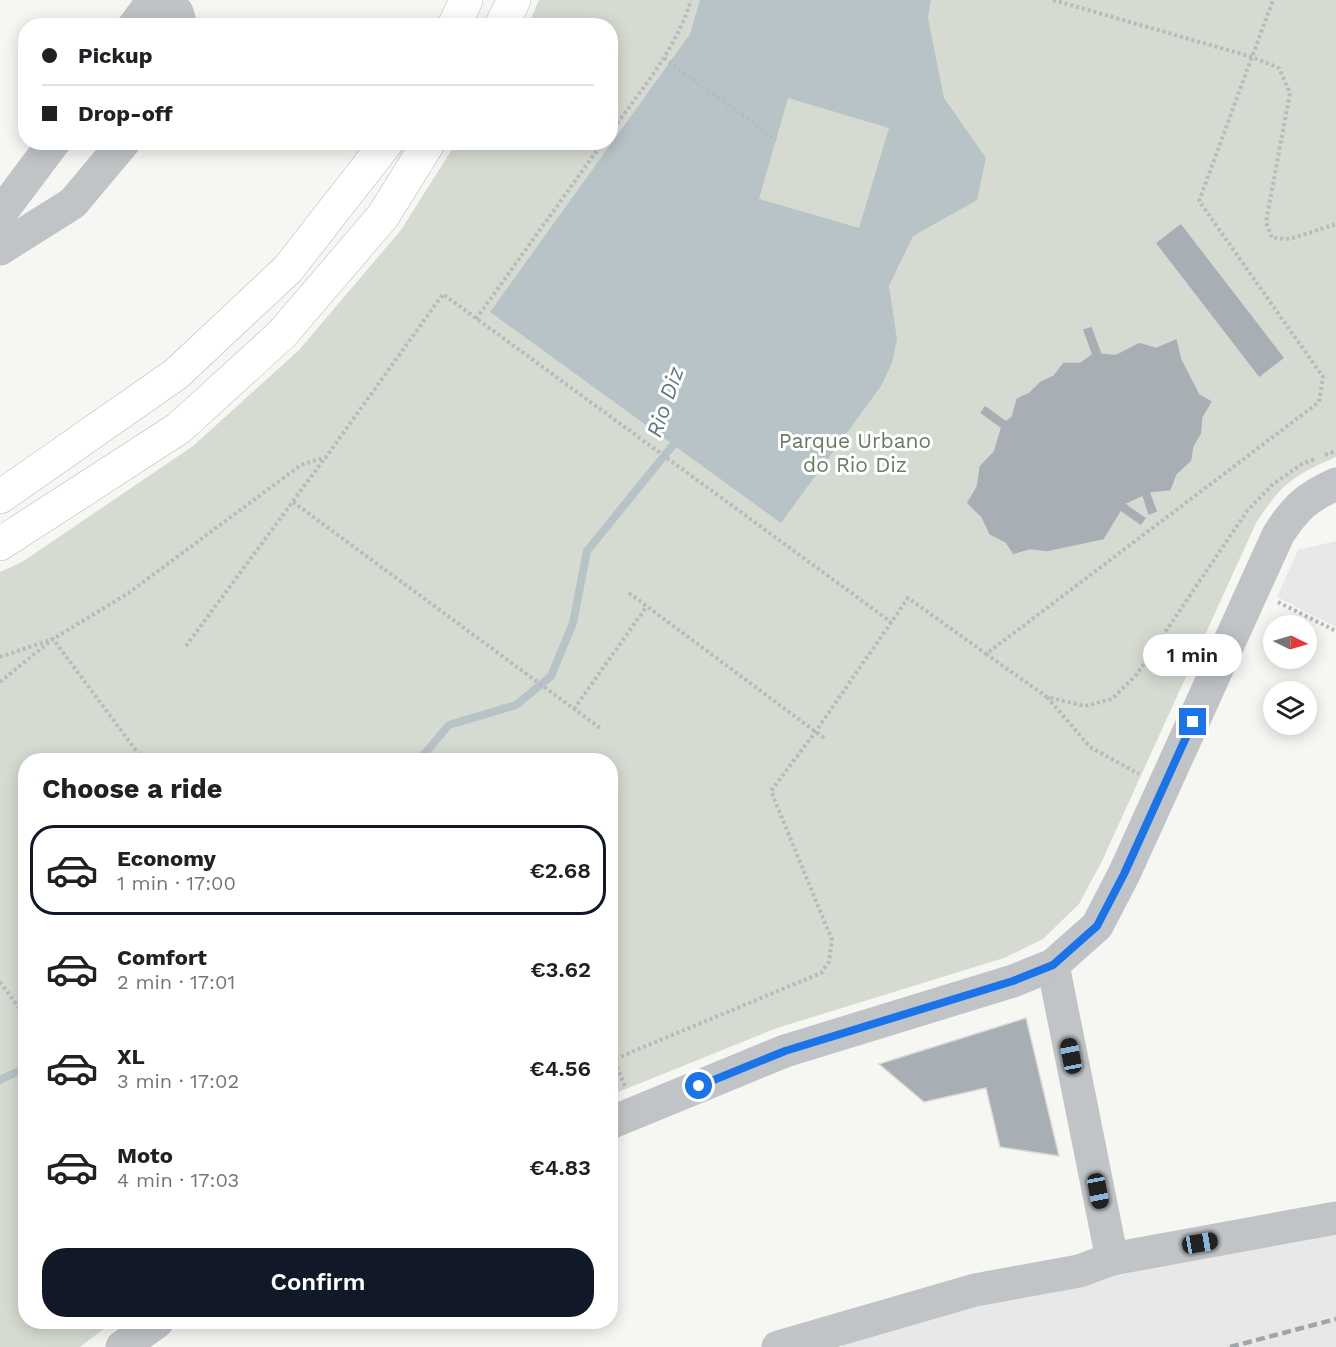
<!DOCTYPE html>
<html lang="en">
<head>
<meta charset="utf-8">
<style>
  :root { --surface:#fff; --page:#f2f2f2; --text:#202124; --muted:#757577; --line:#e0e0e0; --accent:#111827 }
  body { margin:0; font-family:"Work Sans",sans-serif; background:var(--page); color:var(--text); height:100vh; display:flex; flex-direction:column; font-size:22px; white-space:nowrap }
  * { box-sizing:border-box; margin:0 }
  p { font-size:20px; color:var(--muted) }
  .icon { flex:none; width:33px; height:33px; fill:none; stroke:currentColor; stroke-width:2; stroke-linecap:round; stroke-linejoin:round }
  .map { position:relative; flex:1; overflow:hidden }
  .panel { position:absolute; left:18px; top:753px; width:600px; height:576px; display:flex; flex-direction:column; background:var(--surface); border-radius:24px; box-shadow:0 3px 15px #0003 }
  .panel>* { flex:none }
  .top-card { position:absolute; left:18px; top:18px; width:600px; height:132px; border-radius:24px; box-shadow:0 3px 15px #0003; display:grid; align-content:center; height:132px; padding:0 24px; background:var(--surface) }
  .needle { width:39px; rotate:95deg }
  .controls { position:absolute; left:1263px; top:615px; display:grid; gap:12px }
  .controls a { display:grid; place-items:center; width:54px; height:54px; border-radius:50%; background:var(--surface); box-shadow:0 3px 15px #0003; font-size:30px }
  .end { position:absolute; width:27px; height:27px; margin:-14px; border:8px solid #1a73e8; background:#fff; box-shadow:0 0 0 3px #fff }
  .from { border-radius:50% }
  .bubble { position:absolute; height:42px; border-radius:21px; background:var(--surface); box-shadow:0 3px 15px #0003; font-size:20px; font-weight:600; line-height:42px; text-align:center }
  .car { position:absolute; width:18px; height:36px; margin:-18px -9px; border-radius:8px; box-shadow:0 0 4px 2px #0007; background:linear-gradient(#222 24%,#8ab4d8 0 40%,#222 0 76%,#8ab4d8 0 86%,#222 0) }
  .top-card b { display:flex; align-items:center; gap:21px; height:57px; font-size:22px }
  .top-card b+b { border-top:2px solid var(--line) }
  .top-card i { width:15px; height:15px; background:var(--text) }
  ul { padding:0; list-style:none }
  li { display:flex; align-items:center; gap:18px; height:90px; margin:0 12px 9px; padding:0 12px; border:3px solid transparent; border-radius:24px }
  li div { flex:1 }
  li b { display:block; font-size:22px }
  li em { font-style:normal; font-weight:600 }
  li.active { border-color:var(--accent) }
  li>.icon { width:54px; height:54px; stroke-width:1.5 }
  h2 { padding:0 24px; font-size:27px; line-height:72px }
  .action { display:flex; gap:12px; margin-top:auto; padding:12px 24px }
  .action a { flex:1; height:69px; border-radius:24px; background:var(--accent); color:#fff; font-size:24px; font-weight:600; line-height:69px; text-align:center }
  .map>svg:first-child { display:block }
</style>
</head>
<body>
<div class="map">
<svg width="1336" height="1347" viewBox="0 0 1336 1347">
  <rect width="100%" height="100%" fill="#f6f6f3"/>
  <!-- built -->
  <g fill="#e7e8e7">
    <path d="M 1336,541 L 1336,627 L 1277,597 L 1298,550 Z"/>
    <path d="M 1336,1226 L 1336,1347 L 842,1347 L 841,1341 L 990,1298 Z"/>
  </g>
  <!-- green -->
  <path fill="#d6dbd2" d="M 539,0 L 1336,0 L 1336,457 C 1294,475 1281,484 1256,523 L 1102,861 L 1079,904 L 1043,939 L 1004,958 L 777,1028 L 611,1095 L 610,760 L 26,760 L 26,1322 L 113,1322 L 80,1347 L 0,1347 L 0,572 L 22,562 L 193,446 L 299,350 L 401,230 L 456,143 L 610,142 L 610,26 L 528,25 Z"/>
  <!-- water -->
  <path fill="#b7c3c7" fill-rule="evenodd" d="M 700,0 L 931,0 L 928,18 L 944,98 L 986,158 L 977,200 L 913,236 L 889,286 L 897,339 L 892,363 L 881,386 L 781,523 L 490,312 L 690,34 ZM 788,98 L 889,128 L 859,228 L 759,199 Z"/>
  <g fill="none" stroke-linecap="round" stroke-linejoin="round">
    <!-- stream -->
    <g stroke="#b7c3c7" stroke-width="8">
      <path d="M 419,760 L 449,725 L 516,705 L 551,676 L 573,623 L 587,551 L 673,445 L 676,436"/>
      <path d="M 0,1080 L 19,1071 L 26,1073"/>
    </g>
  </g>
  <!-- building -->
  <g fill="#a7afb4" stroke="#d8d8d6" stroke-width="1.5">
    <path d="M 1181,223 L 1285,358 L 1259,378 L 1155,243 Z"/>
    <path d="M 1092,326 L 1102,353 L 1116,354 L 1139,342 L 1156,347 L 1177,338 L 1182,359 L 1200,394 L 1213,401 L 1203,418 L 1202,433 L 1194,447 L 1192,461 L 1177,475 L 1171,491 L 1151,493 L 1158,512 L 1148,516 L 1142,497 L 1127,504 L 1147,518 L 1141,526 L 1121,512 L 1104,540 L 1047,552 L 1030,550 L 1013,555 L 1005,543 L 989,535 L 981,518 L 966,503 L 976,486 L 979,466 L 993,451 L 1000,428 L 979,413 L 985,405 L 1006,420 L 1011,416 L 1016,398 L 1029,392 L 1040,381 L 1053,375 L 1063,362 L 1080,362 L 1091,354 L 1082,329 Z"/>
    <path d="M 1026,1018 L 1059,1156 L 1000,1147 L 986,1088 L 924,1102 L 879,1064 Z"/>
  </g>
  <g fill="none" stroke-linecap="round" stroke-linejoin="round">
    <defs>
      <g id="highway">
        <path d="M 454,26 L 466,0"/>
        <path d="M 501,26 L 514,0"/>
        <path d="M 0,497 L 176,374 L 288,269 L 387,142"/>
        <path d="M 0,544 L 179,428 L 282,334 L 383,216 L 429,142"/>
      </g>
    </defs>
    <!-- highway casing -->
    <use href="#highway" stroke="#b3b7ba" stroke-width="34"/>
    <!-- path -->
    <g stroke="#b8bbbd" stroke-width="4" stroke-dasharray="3 3" stroke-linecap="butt">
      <path d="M 1053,0 L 1252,57 L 1279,68 L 1290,93 L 1266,222 L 1272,238 L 1290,239 L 1336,224"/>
      <path d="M 664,58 L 776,140"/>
      <path d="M 610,133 C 641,90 676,50 691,0"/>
      <path d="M 476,319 L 603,142"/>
      <path d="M 1325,455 L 1336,451"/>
      <path d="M 293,502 L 600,728"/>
      <path d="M 629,593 L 824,738"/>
      <path d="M 1278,602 L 1336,631"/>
      <path d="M 186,646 L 325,458"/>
      <path d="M 986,654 L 1047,697 L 1085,706 L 1112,699 L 1137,674 L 1247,511 L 1273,484 L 1302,464 L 1316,459"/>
      <path d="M 0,657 L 53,639 L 143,760"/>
      <path d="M 0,682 L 53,639 L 127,594 L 301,465 L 326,457 L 443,294 L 891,622"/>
      <path d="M 1047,697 L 1090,747 L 1139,774"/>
      <path d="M 574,709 L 647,606"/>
      <path d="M 0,982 L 26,1017"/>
      <path d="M 610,1050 L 625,1086"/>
      <path d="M 610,1061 L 821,973 L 829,962 L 832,940 L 771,791 L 816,731 L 908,598 L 986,654 L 1319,402 L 1323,377 L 1199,201 L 1273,0"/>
    </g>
    <!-- minor -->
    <g stroke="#c0c4c7" stroke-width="33">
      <path d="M 134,26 L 145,11 L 177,12 L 181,26"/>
      <path d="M 0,214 L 54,142"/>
      <path d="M 0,249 L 73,203 L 124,142"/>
      <path d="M 1053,965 L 1112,1259"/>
      <path d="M 610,1123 L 785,1051 L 1013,981 L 1053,965 L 1097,926 L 1124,874 L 1278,535 C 1295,508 1307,497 1336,484"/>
      <path d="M 122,1347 L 157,1322"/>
      <path d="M 778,1347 L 975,1290 L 1079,1271 L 1112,1259 L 1336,1218"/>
    </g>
    <!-- highway -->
    <use href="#highway" stroke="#fff" stroke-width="33"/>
    <!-- rail -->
    <path stroke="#9fa6ab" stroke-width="4.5" stroke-dasharray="9 4.5" stroke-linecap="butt" d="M 1230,1347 L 1336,1319"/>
  </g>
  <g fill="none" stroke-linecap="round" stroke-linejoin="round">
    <!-- route -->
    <path stroke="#1a73e8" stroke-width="8" d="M 699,1086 L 785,1051 L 1013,981 L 1053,965 L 1097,926 L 1124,874 L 1193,722"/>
  </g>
  <g text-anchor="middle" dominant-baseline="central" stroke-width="6" stroke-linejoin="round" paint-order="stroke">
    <!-- park labels -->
    <g font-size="21" fill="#6a7a65" stroke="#fff">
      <text x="855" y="440">Parque Urbano<tspan x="855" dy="24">do Rio Diz</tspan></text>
    </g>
    <!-- water labels -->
    <g font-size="22" font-style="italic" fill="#63787f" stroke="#fff">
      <text transform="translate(665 402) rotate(-71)">Rio Diz</text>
    </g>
  </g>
</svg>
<div class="controls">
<a><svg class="needle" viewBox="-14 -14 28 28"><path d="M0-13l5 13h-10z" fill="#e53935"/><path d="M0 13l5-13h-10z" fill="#757577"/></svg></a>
<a><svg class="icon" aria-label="layers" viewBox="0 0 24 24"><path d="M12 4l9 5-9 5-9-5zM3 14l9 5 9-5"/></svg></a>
</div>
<i class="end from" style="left:699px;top:1086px"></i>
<i class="end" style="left:1193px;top:722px"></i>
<div class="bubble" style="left:1143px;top:634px;width:99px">1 min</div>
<i class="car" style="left:1071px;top:1056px;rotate:349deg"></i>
<i class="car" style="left:1098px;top:1191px;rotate:169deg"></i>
<i class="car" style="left:1200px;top:1243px;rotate:80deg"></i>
<div class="top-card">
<b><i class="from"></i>Pickup</b>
<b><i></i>Drop-off</b>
</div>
<section class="panel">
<h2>Choose a ride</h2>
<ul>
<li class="active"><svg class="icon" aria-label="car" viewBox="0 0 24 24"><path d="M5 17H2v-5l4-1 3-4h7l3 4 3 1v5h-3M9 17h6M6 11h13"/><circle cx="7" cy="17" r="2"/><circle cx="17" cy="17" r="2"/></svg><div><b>Economy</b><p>1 min · 17:00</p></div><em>€2.68</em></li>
<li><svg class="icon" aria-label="car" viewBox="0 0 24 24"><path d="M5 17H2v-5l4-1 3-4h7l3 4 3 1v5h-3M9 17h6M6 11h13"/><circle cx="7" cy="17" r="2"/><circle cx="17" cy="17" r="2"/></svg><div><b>Comfort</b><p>2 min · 17:01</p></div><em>€3.62</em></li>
<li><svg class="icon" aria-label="car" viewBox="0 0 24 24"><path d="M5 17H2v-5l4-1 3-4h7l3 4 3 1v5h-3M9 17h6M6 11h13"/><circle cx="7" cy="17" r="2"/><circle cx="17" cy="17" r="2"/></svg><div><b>XL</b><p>3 min · 17:02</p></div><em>€4.56</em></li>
<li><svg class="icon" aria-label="car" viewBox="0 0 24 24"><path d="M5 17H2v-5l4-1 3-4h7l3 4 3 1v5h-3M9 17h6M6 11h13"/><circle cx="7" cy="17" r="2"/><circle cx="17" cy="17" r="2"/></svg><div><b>Moto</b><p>4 min · 17:03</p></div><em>€4.83</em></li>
</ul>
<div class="action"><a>Confirm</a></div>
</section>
</div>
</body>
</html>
